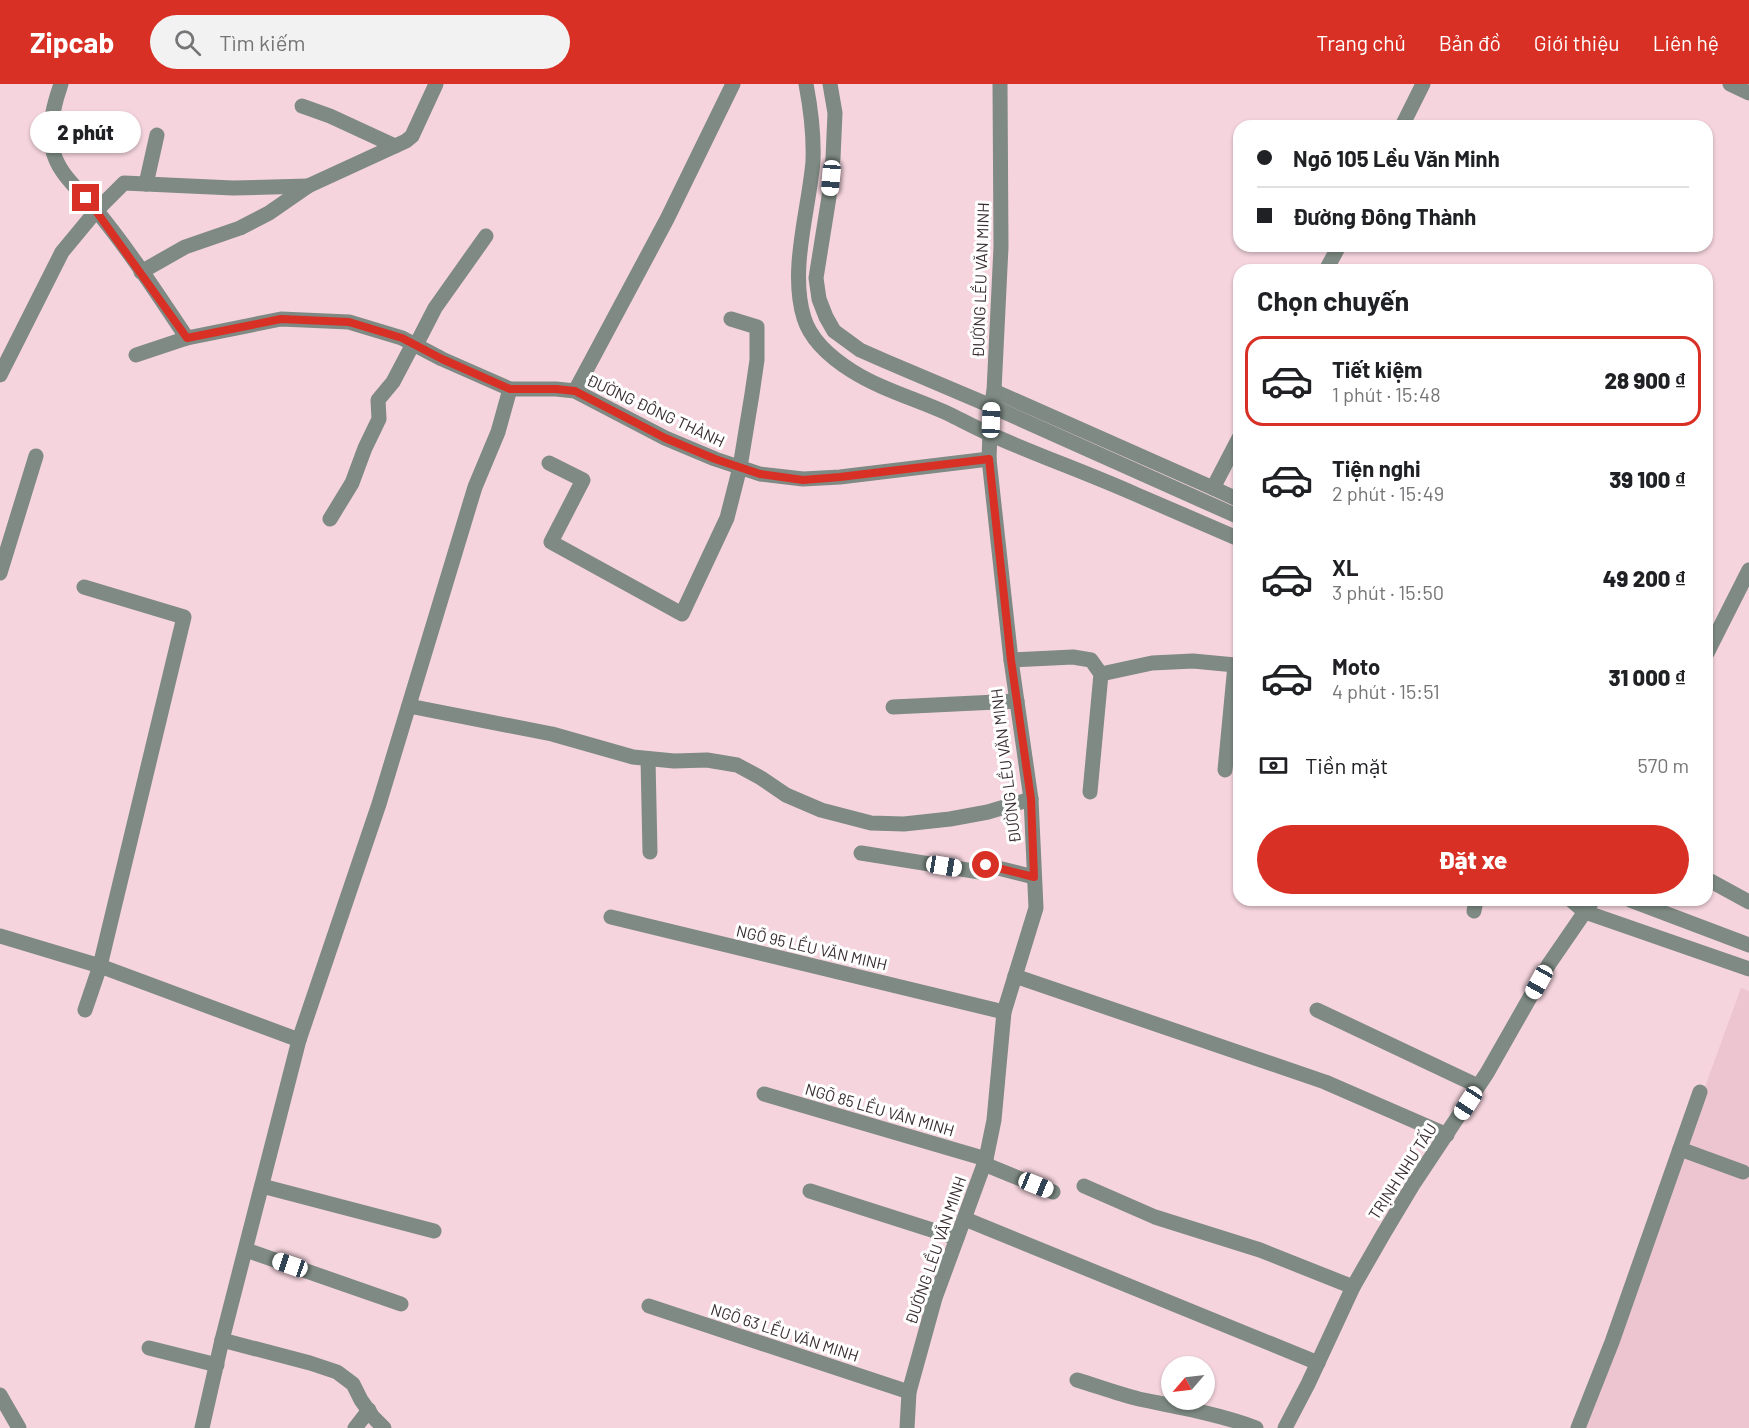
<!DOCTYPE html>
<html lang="vi">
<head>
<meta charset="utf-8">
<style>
  :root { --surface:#fff; --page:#f2f2f2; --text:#202124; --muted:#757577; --line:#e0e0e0; --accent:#d93025 }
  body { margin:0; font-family:Barlow,sans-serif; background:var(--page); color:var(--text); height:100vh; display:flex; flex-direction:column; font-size:22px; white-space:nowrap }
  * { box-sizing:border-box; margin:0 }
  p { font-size:20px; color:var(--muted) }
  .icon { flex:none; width:33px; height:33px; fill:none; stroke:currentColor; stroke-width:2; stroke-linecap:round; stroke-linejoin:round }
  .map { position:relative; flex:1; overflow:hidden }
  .panel { position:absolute; left:1233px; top:180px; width:480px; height:642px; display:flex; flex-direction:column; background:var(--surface); border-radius:18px; box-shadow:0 2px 4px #0004 }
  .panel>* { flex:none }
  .banner { position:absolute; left:1233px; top:36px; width:480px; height:132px; border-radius:18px; box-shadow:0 2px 4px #0004; display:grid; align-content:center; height:132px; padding:0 24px; background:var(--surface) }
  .needle { width:39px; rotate:242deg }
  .tools { position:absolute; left:1161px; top:1272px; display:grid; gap:12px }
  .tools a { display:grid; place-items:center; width:54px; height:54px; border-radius:50%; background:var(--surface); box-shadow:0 2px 4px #0004; font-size:30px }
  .end { position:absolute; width:27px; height:27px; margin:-14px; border:8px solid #d93025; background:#fff; box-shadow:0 0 0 3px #fff }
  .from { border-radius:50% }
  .bubble { position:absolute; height:42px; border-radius:21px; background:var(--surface); box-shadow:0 2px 4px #0004; font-size:20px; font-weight:800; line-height:42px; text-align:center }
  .car { position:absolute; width:18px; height:36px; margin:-18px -9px; border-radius:8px; box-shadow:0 0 4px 2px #0007; background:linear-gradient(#fff 24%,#345 0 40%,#fff 0 76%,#345 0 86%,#fff 0) }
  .banner b { display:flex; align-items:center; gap:21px; height:57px; font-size:22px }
  .banner b+b { border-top:2px solid var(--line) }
  .banner i { width:15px; height:15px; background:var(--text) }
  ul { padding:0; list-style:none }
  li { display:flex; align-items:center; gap:18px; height:90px; margin:0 12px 9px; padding:0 12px; border:3px solid transparent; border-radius:18px }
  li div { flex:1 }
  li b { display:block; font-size:22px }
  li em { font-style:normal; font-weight:800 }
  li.active { border-color:var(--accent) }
  li>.icon { width:54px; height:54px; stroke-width:1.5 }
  h2 { padding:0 24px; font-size:27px; line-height:72px }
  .pay { display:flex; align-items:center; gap:15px; height:66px; padding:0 24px; font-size:22px }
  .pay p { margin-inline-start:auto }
  .cta { display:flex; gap:12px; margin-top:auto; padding:12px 24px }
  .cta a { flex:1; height:69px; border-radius:36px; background:var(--accent); color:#fff; font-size:24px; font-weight:800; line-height:69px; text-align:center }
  header { display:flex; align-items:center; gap:36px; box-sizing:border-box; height:84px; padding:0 30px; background:var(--accent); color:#fff }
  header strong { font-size:28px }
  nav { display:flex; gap:33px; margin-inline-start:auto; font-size:21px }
  .search { width:420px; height:54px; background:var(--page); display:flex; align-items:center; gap:15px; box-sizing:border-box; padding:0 21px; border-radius:33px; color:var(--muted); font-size:22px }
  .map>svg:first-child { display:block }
</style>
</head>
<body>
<header>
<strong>Zipcab</strong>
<div class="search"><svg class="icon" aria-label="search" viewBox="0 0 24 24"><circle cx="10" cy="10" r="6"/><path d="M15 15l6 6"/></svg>Tìm kiếm</div>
<nav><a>Trang chủ</a><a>Bản đồ</a><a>Giới thiệu</a><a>Liên hệ</a></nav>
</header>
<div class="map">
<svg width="1749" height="1344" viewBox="0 0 1749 1344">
  <rect width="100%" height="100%" fill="#f5d4de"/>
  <!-- built -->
  <path fill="#ecc5d1" d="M 1741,904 L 1749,907 L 1749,1344 L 1581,1344 Z"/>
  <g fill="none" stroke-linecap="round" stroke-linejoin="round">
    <!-- minor -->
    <g stroke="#7e8a83" stroke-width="15">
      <path d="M 61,0 C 54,20 48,42 52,63 C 57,90 80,106 96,126 C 129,166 158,211 187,254 L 281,235 L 349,238 L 402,254 L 442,275 L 510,305 L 556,305 L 575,307 L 665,354 L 715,375 L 760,390 L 803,395 L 840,393 L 989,375"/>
      <path d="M 806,0 C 811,26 814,50 813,77 C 809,126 789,186 804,234 C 811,257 833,275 852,287 C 882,306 919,316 951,331 C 965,338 978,345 992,351 C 1039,372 1088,389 1135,410 C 1170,425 1204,440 1239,455"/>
      <path d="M 830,0 L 835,29 L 833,74 L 829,113 L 816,194 L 819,215 L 826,233 L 834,247 L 860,266 L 885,277 L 991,322 L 1239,433"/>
      <path d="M 1730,0 L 1749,9"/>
      <path d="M 302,22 L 330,32 L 395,62"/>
      <path d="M 1402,42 L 1423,0"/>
      <path d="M 146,100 L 157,51"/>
      <path d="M 1326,186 L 1339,162"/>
      <path d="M 141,188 L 185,163 L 240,144 L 269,129 L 308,102 L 406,57 L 412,52 L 436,0"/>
      <path d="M 416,261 L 435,224 L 486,152"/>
      <path d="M 136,271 L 187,254"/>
      <path d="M 0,291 L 62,168 L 96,127 L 124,99 L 233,104 L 308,102"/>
      <path d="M 575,307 L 667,135 L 733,0"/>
      <path d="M 994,307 L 1213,404 L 1239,354"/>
      <path d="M 549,379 L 583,396 L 551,458 L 682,530 L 727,434 L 740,383 L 752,310 L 757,276 L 757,243 L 731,235"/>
      <path d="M 1213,404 L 1239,416"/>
      <path d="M 330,435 L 352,399 L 365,364 L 379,335 L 378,316 L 393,298 L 413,260"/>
      <path d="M 0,489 L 36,372"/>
      <path d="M 84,503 L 184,533 L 100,882 L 85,926"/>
      <path d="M 1707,569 L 1749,486"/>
      <path d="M 1011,576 L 1073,573 L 1091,576 L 1101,590 L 1152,579 L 1193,577 L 1235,581 L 1239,580"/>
      <path d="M 409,622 L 552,650 L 633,673 L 674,677 L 707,676 L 737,681 L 761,694 L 786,711 L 821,726 L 871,739 L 904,740 L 950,735 L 988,728 L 1031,715"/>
      <path d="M 893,623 L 1017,617"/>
      <path d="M 648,675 L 650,768"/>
      <path d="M 1225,686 L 1235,581"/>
      <path d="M 1090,708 L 1101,590"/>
      <path d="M 861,769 L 986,789 L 986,781 L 1034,793"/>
      <path d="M 1707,795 L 1749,818"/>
      <path d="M 1571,816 L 1585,828 L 1749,885"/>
      <path d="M 1630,816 L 1749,861"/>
      <path d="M 1474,827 L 1476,816"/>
      <path d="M 611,833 L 1004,928"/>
      <path d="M 0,852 L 100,882 L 299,956"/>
      <path d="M 1015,892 L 1325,998 L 1447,1051"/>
      <path d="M 1317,926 L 1478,1002"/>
      <path d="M 764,1010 L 986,1075"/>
      <path d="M 1680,1065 L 1743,1088"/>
      <path d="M 984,1080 L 1053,1108"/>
      <path d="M 262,1102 L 434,1147"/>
      <path d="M 1084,1102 L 1155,1133 L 1260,1166 L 1353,1203"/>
      <path d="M 810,1107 L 957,1154"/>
      <path d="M 965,1135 L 1318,1279"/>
      <path d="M 246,1166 L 401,1220"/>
      <path d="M 649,1222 L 909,1308"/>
      <path d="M 222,1256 L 310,1279 L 337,1288 L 353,1300 L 361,1316 L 373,1333 L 384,1344"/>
      <path d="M 149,1264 L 217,1281"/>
      <path d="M 1077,1296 C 1097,1302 1118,1310 1139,1315 C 1178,1323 1219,1330 1256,1344"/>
      <path d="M 0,1311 L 19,1344"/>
      <path d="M 202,1344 L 222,1256 L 299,956 L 379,720 L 475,403 L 498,348 L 510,305"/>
      <path d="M 355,1344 L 369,1326"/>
      <path d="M 907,1344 L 909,1308 L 935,1214 L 986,1075 L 994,1036 L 1004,928 L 1036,824 L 1031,715 L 1011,576 L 989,375 L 991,322 L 994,307 L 1001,163 L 1000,0"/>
      <path d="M 1285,1344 L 1308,1300 L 1353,1203 L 1384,1149 L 1414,1099 L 1487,989 L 1549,880 L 1593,816"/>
      <path d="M 1578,1344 L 1612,1258 L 1700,1008"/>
    </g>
  </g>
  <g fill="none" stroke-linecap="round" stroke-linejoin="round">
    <!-- route -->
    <path stroke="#d93025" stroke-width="8" d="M 86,114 L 96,127 L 187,254 L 281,235 L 349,238 L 402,254 L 442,275 L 510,305 L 556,305 L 575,307 L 665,354 L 715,375 L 760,390 L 803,396 L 840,393 L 989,375 L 1011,576 L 1031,715 L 1034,793 L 986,781"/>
  </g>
  <g text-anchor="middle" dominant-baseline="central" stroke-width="6" stroke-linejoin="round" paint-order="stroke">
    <!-- street labels -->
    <g font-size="16" fill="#382c30" stroke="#fff">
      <text transform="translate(980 196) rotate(-88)">ĐƯỜNG LỀU VĂN MINH</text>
      <text transform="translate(656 326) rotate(25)">ĐƯỜNG ĐÔNG THÀNH</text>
      <text transform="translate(1005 682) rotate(-97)">ĐƯỜNG LỀU VĂN MINH</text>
      <text transform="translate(812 863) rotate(13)">NGÕ 95 LỀU VĂN MINH</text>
      <text transform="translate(880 1025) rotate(16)">NGÕ 85 LỀU VĂN MINH</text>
      <text transform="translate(1402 1087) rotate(-57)">TRỊNH NHƯ TẤU</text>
      <text transform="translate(935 1166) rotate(-71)">ĐƯỜNG LỀU VĂN MINH</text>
      <text transform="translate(785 1248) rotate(18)">NGÕ 63 LỀU VĂN MINH</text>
    </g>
  </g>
</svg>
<div class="tools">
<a><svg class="needle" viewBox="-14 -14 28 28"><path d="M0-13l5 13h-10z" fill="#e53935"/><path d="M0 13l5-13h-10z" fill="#757577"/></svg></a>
</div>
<i class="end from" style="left:986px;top:781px"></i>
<i class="end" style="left:86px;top:114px"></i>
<div class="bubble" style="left:30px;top:27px;width:111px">2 phút</div>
<i class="car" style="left:831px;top:94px;rotate:185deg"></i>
<i class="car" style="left:991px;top:336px;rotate:2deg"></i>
<i class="car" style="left:944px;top:782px;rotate:99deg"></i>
<i class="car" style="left:1539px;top:898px;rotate:209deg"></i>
<i class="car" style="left:1468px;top:1019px;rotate:213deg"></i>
<i class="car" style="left:1036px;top:1101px;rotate:112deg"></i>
<i class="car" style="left:290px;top:1181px;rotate:289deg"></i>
<div class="banner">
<b><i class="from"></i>Ngõ 105 Lều Văn Minh</b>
<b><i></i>Đường Đông Thành</b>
</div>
<section class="panel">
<h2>Chọn chuyến</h2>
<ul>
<li class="active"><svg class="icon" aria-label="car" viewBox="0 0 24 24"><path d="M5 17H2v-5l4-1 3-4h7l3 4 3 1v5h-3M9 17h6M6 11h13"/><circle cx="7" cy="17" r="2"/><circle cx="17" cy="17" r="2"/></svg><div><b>Tiết kiệm</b><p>1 phút · 15:48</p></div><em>28 900 ₫</em></li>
<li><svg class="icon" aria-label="car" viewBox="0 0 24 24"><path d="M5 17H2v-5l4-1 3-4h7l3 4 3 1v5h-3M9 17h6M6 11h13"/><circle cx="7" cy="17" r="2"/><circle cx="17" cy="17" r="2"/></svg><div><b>Tiện nghi</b><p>2 phút · 15:49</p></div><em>39 100 ₫</em></li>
<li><svg class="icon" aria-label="car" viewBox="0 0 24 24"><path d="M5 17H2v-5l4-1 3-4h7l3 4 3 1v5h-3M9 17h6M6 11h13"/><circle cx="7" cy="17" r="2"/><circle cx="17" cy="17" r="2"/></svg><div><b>XL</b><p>3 phút · 15:50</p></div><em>49 200 ₫</em></li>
<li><svg class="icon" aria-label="car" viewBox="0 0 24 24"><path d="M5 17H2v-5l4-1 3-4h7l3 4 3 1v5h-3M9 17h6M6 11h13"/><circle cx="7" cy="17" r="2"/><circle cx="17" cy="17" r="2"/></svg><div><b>Moto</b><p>4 phút · 15:51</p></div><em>31 000 ₫</em></li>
</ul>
<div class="pay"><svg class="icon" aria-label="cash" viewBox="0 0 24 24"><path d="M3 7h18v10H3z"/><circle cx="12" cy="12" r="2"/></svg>Tiền mặt<p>570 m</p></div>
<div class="cta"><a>Đặt xe</a></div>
</section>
</div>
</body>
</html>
